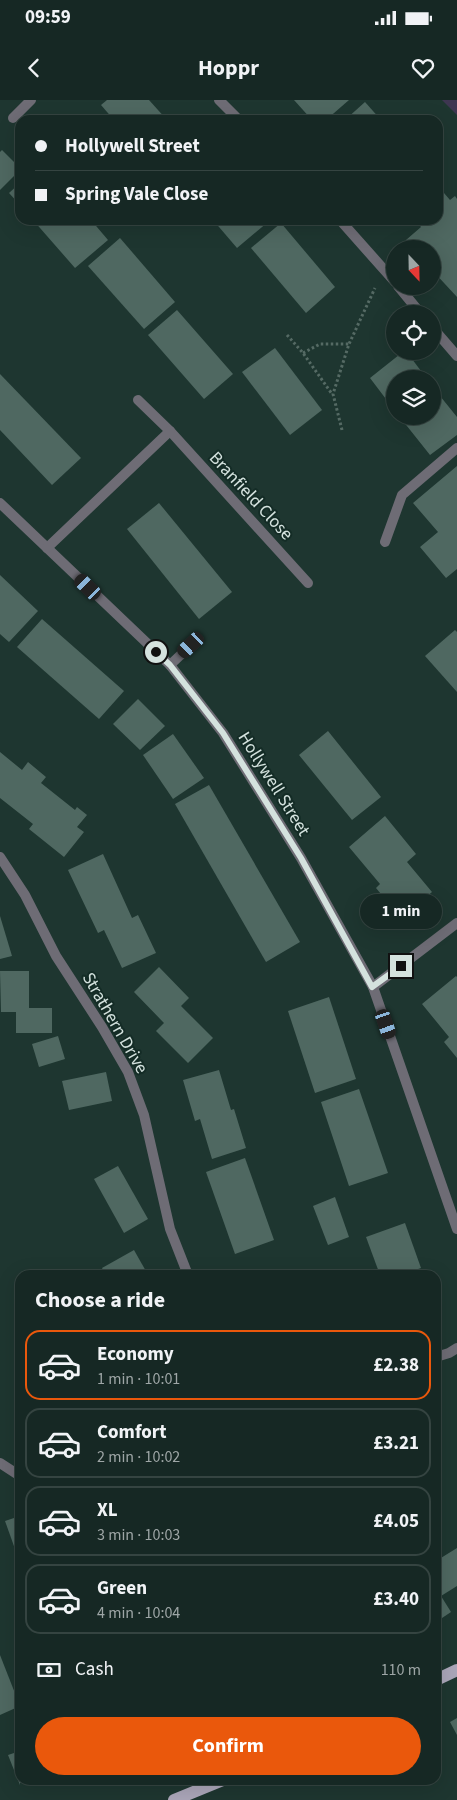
<!DOCTYPE html>
<html lang="en">
<head>
<meta charset="utf-8">
<style>
  :root { --surface:#162824; --page:#1f302c; --text:#f1f3f6; --muted:#9ea6a6; --line:#354441; --accent:#ea580c }
  body { margin:0; font-family:"Source Sans 3",sans-serif; background:var(--page); color:var(--text); height:100vh; display:flex; flex-direction:column; font-size:19px; white-space:nowrap }
  * { box-sizing:border-box; margin:0 }
  p { font-size:16px; color:var(--muted) }
  .icon { flex:none; width:28px; height:28px; fill:none; stroke:currentColor; stroke-width:2; stroke-linecap:round; stroke-linejoin:round }
  .map { position:relative; flex:1; overflow:hidden }
  .sheet { position:absolute; left:15px; top:1170px; width:426px; height:515px; display:flex; flex-direction:column; background:var(--surface); border-radius:15px; box-shadow:0 5px 20px #0002,0 0 0 1px var(--line) }
  .sheet>* { flex:none }
  .guide { position:absolute; left:15px; top:15px; width:428px; height:110px; border-radius:15px; box-shadow:0 5px 20px #0002,0 0 0 1px var(--line); display:grid; align-content:center; height:110px; padding:0 20px; background:var(--surface) }
  .needle { width:32px; rotate:158deg }
  .buttons { position:absolute; left:386px; top:140px; display:grid; gap:10px }
  .buttons a { display:grid; place-items:center; width:55px; height:55px; border-radius:50%; background:var(--surface); box-shadow:0 5px 20px #0002,0 0 0 1px var(--line); font-size:25px }
  .end { position:absolute; width:22px; height:22px; margin:-11px; border:6px solid #d4e2de; background:#111; box-shadow:0 0 0 2px #111 }
  .from { border-radius:50% }
  .bubble { position:absolute; height:35px; border-radius:18px; background:var(--surface); box-shadow:0 5px 20px #0002,0 0 0 1px var(--line); font-size:16px; font-weight:700; line-height:35px; text-align:center }
  .car { position:absolute; width:15px; height:30px; margin:-15px -8px; border-radius:6px; box-shadow:0 0 4px 1px #0007; background:linear-gradient(#222 24%,#8ab4d8 0 40%,#222 0 76%,#8ab4d8 0 86%,#222 0) }
  .guide b { display:flex; align-items:center; gap:18px; height:48px; font-size:19px }
  .guide b+b { border-top:1px solid var(--line) }
  .guide i { width:12px; height:12px; background:var(--text) }
  ul { padding:0; list-style:none }
  li { display:flex; align-items:center; gap:15px; height:70px; margin:0 10px 8px; padding:0 10px; border:2px solid var(--line); border-radius:15px }
  li div { flex:1 }
  li b { display:block; font-size:19px }
  li em { font-style:normal; font-weight:700 }
  li.on { border-color:var(--accent) }
  li>.icon { width:45px; height:45px; stroke-width:1.5 }
  h2 { padding:0 20px; font-size:22px; line-height:60px }
  .pay { display:flex; align-items:center; gap:12px; height:55px; padding:0 20px; font-size:19px }
  .pay p { margin-inline-start:auto }
  .primary-button { display:flex; gap:10px; margin-top:auto; padding:10px 20px }
  .primary-button a { flex:1; height:58px; border-radius:30px; background:var(--accent); color:#fff; font-size:20px; font-weight:700; line-height:58px; text-align:center }
  .status { display:flex; justify-content:space-between; align-items:center; height:35px; padding:0 25px; background:var(--surface); direction:ltr }
  .status svg { height:14px; fill:currentColor }
  header { display:flex; justify-content:space-between; align-items:center; height:65px; padding:0 20px; background:var(--surface); font-size:22px; font-weight:700 }
  .map>svg:first-child { display:block }
</style>
</head>
<body>
<div class="status"><b>09:59</b><svg viewBox="0 0 49 12"><path d="M0 12V9h3v3zM5 12V6h3v6zM10 12V3h3v9zM15 12V0h3v12zM26 1h20v11H26zM47 4h2v5h-2z"/></svg></div>
<header><svg class="icon" aria-label="back" viewBox="0 0 24 24"><path d="M15 5l-7 7 7 7"/></svg>Hoppr<svg class="icon" aria-label="heart" viewBox="0 0 24 24"><path d="M12 20l-8-8c-3-5 5-10 8-4 3-6 11-1 8 4z"/></svg></header>
<div class="map">
<svg width="457" height="1700" viewBox="0 0 457 1700">
  <rect width="100%" height="100%" fill="#1e3630"/>
  <!-- green -->
  <path fill="#3e3651" d="M 442,0 L 457,0 L 457,15 Z"/>
  <!-- building -->
  <g fill="#4f6861">
    <path d="M 107,0 L 149,0 L 167,20 L 114,20 L 101,5 Z"/>
    <path d="M 294,0 L 349,0 L 326,20 L 312,20 Z"/>
    <path d="M 365,2 L 381,20 L 345,20 Z"/>
    <path d="M 2,50 L 20,68 L 20,70 L 0,90 L 0,52 Z"/>
    <path d="M 20,83 L 20,105 L 9,93 Z"/>
    <path d="M 438,86 L 450,100 L 455,96 L 457,99 L 457,197 L 432,170 L 432,149 L 414,149 L 406,140 L 421,127 L 415,120 L 438,120 Z"/>
    <path d="M 33,120 L 91,120 L 108,140 L 75,168 Z"/>
    <path d="M 213,120 L 266,120 L 268,122 L 237,148 Z"/>
    <path d="M 281,123 L 335,187 L 306,213 L 251,148 Z"/>
    <path d="M 120,138 L 175,202 L 144,229 L 88,166 Z"/>
    <path d="M 177,210 L 233,274 L 204,299 L 148,235 Z"/>
    <path d="M 275,248 L 322,310 L 290,335 L 242,272 Z"/>
    <path d="M 404,251 L 406,251 L 427,279 L 395,279 L 395,311 L 370,278 Z"/>
    <path d="M 0,274 L 81,358 L 52,385 L 0,330 Z"/>
    <path d="M 432,286 L 457,317 L 457,335 L 430,355 L 399,316 L 432,316 Z"/>
    <path d="M 457,366 L 457,469 L 446,478 L 420,447 L 438,432 L 413,403 Z"/>
    <path d="M 159,403 L 232,492 L 199,519 L 127,429 Z"/>
    <path d="M 0,475 L 38,511 L 9,542 L 0,534 Z"/>
    <path d="M 42,519 L 124,591 L 99,619 L 17,547 Z"/>
    <path d="M 455,530 L 457,532 L 457,592 L 425,556 Z"/>
    <path d="M 138,599 L 165,626 L 140,650 L 113,624 Z"/>
    <path d="M 328,631 L 381,697 L 352,720 L 299,655 Z"/>
    <path d="M 173,634 L 204,678 L 173,699 L 143,655 Z"/>
    <path d="M 0,652 L 22,670 L 28,662 L 46,677 L 41,683 L 75,710 L 77,707 L 87,715 L 77,727 L 84,732 L 64,757 L 29,729 L 33,724 L 0,698 Z"/>
    <path d="M 209,685 L 300,842 L 266,862 L 175,704 Z"/>
    <path d="M 385,716 L 416,754 L 407,762 L 432,792 L 401,818 L 376,788 L 380,784 L 349,747 Z"/>
    <path d="M 103,754 L 132,818 L 138,815 L 156,853 L 122,868 L 104,830 L 98,833 L 68,770 Z"/>
    <path d="M 0,816 L 12,856 L 0,859 Z"/>
    <path d="M 159,867 L 189,898 L 181,906 L 213,938 L 188,963 L 156,931 L 164,923 L 134,892 Z"/>
    <path d="M 0,871 L 29,871 L 29,908 L 52,908 L 52,933 L 16,933 L 16,912 L 1,912 Z"/>
    <path d="M 456,876 L 457,877 L 457,958 L 444,942 L 449,937 L 422,904 Z"/>
    <path d="M 329,897 L 356,979 L 315,993 L 288,911 Z"/>
    <path d="M 58,936 L 65,959 L 39,967 L 32,944 Z"/>
    <path d="M 219,970 L 231,1010 L 234,1009 L 246,1048 L 212,1059 L 200,1019 L 195,1021 L 183,980 Z"/>
    <path d="M 106,972 L 112,1001 L 69,1010 L 62,981 Z"/>
    <path d="M 359,989 L 388,1073 L 349,1086 L 321,1002 Z"/>
    <path d="M 245,1058 L 274,1140 L 235,1154 L 206,1072 Z"/>
    <path d="M 118,1066 L 148,1119 L 124,1133 L 94,1079 Z"/>
    <path d="M 335,1097 L 349,1137 L 328,1145 L 313,1106 Z"/>
    <path d="M 405,1123 L 421,1168 L 401,1175 L 380,1175 L 366,1137 Z"/>
    <path d="M 134,1150 L 147,1173 L 143,1175 L 106,1175 L 102,1168 Z"/>
    <path d="M 20,1416 L 20,1463 L 5,1421 Z"/>
    <path d="M 457,1448 L 457,1486 L 441,1496 L 451,1512 L 436,1522 L 436,1461 Z"/>
    <path d="M 0,1555 L 20,1606 L 0,1615 Z"/>
    <path d="M 457,1618 L 457,1635 L 450,1622 Z"/>
    <path d="M 20,1651 L 20,1680 L 27,1680 L 20,1683 L 20,1685 L 8,1655 Z"/>
  </g>
  <g fill="none" stroke-linecap="round" stroke-linejoin="round">
    <!-- path -->
    <g stroke="#556a64" stroke-width="3" stroke-dasharray="2.5 2.5" stroke-linecap="butt">
      <path d="M 287,235 L 303,253 L 332,294"/>
      <path d="M 303,253 L 320,244 L 349,244"/>
      <path d="M 342,330 L 333,294 L 349,244 L 375,188"/>
    </g>
    <!-- service -->
    <g stroke="#6e6c75" stroke-width="10">
      <path d="M 385,442 L 402,395 L 457,348"/>
      <path d="M 170,565 L 191,545"/>
      <path d="M 0,1363 L 20,1376"/>
    </g>
    <!-- minor -->
    <g stroke="#6e6c75" stroke-width="10">
      <path d="M 13,18 L 31,0"/>
      <path d="M 138,300 L 170,331 L 308,483"/>
      <path d="M 0,403 L 170,565 L 223,633 L 301,758 L 373,887 L 457,1129"/>
      <path d="M 47,448 L 170,331"/>
      <path d="M 0,757 L 25,795 L 56,856 L 102,927 L 128,972 L 144,1015 L 170,1129 L 188,1175"/>
      <path d="M 373,887 L 457,823"/>
      <path d="M 436,1257 L 449,1253 L 457,1248"/>
    </g>
    <!-- tertiary -->
    <g stroke="#6e6c75" stroke-width="10">
      <path d="M 219,0 L 239,20"/>
      <path d="M 340,120 L 395,182"/>
      <path d="M 398,186 L 421,214"/>
      <path d="M 432,227 L 457,256"/>
    </g>
    <!-- primary -->
    <g stroke="#aba6b9" stroke-width="12">
      <path d="M 436,1580 L 457,1570"/>
      <path d="M 174,1700 L 223,1680"/>
    </g>
  </g>
  <g fill="none" stroke-linecap="round" stroke-linejoin="round">
    <!-- route -->
    <path stroke="#d4e2de" stroke-width="6" d="M 156,552 L 170,565 L 223,633 L 301,758 L 372,887 L 401,866"/>
  </g>
  <g text-anchor="middle" dominant-baseline="central" stroke-width="4" stroke-linejoin="round" paint-order="stroke">
    <!-- street labels -->
    <g font-size="18" fill="#d4e2de" stroke="#142c26">
      <text transform="translate(251 396) rotate(47)">Branfield Close</text>
      <text transform="translate(274 684) rotate(58)">Hollywell Street</text>
      <text transform="translate(115 923) rotate(60)">Strathern Drive</text>
    </g>
  </g>
</svg>
<div class="buttons">
<a><svg class="needle" viewBox="-14 -14 28 28"><path d="M0-13l5 13h-10z" fill="#e53935"/><path d="M0 13l5-13h-10z" fill="#9ea6a6"/></svg></a>
<a><svg class="icon" aria-label="locate" viewBox="0 0 24 24"><circle cx="12" cy="12" r="6"/><path d="M12 2v4M12 18v4M2 12h4M18 12h4"/></svg></a>
<a><svg class="icon" aria-label="layers" viewBox="0 0 24 24"><path d="M12 4l9 5-9 5-9-5zM3 14l9 5 9-5"/></svg></a>
</div>
<i class="end from" style="left:156px;top:552px"></i>
<i class="end" style="left:401px;top:866px"></i>
<div class="bubble" style="left:360px;top:794px;width:82px">1 min</div>
<i class="car" style="left:88px;top:487px;rotate:314deg"></i>
<i class="car" style="left:191px;top:545px;rotate:227deg"></i>
<i class="car" style="left:386px;top:924px;rotate:161deg"></i>
<div class="guide">
<b><i class="from"></i>Hollywell Street</b>
<b><i></i>Spring Vale Close</b>
</div>
<section class="sheet">
<h2>Choose a ride</h2>
<ul>
<li class="on"><svg class="icon" aria-label="car" viewBox="0 0 24 24"><path d="M5 17H2v-5l4-1 3-4h7l3 4 3 1v5h-3M9 17h6M6 11h13"/><circle cx="7" cy="17" r="2"/><circle cx="17" cy="17" r="2"/></svg><div><b>Economy</b><p>1 min · 10:01</p></div><em>£2.38</em></li>
<li><svg class="icon" aria-label="car" viewBox="0 0 24 24"><path d="M5 17H2v-5l4-1 3-4h7l3 4 3 1v5h-3M9 17h6M6 11h13"/><circle cx="7" cy="17" r="2"/><circle cx="17" cy="17" r="2"/></svg><div><b>Comfort</b><p>2 min · 10:02</p></div><em>£3.21</em></li>
<li><svg class="icon" aria-label="car" viewBox="0 0 24 24"><path d="M5 17H2v-5l4-1 3-4h7l3 4 3 1v5h-3M9 17h6M6 11h13"/><circle cx="7" cy="17" r="2"/><circle cx="17" cy="17" r="2"/></svg><div><b>XL</b><p>3 min · 10:03</p></div><em>£4.05</em></li>
<li><svg class="icon" aria-label="car" viewBox="0 0 24 24"><path d="M5 17H2v-5l4-1 3-4h7l3 4 3 1v5h-3M9 17h6M6 11h13"/><circle cx="7" cy="17" r="2"/><circle cx="17" cy="17" r="2"/></svg><div><b>Green</b><p>4 min · 10:04</p></div><em>£3.40</em></li>
</ul>
<div class="pay"><svg class="icon" aria-label="cash" viewBox="0 0 24 24"><path d="M3 7h18v10H3z"/><circle cx="12" cy="12" r="2"/></svg>Cash<p>110 m</p></div>
<div class="primary-button"><a>Confirm</a></div>
</section>
</div>
</body>
</html>
